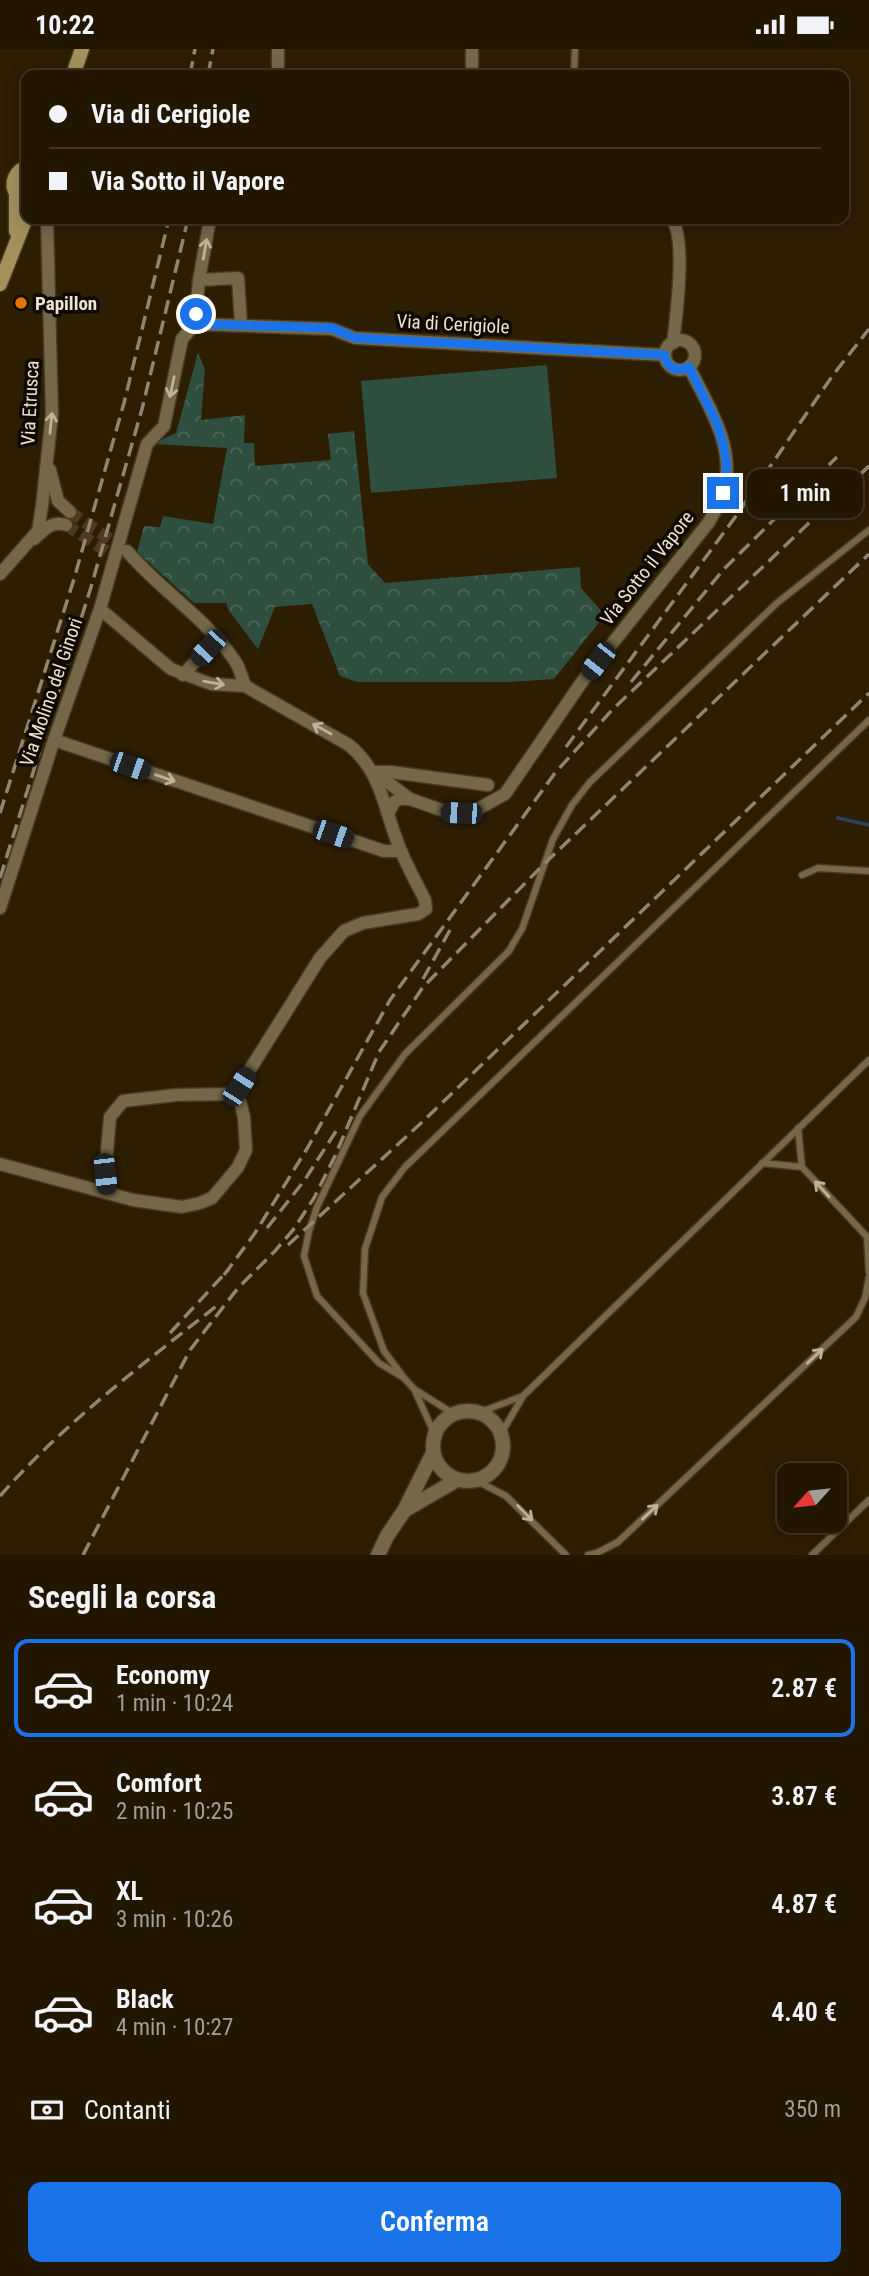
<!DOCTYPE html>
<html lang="it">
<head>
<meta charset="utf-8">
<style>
  :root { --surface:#221601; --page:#2a1f0b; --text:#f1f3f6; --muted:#a29f99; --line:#3f3523; --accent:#1a73e8 }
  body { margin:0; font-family:"Roboto Condensed",sans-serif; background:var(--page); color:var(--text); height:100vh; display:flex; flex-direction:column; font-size:26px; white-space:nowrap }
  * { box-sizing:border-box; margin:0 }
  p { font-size:23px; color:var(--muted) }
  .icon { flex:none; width:38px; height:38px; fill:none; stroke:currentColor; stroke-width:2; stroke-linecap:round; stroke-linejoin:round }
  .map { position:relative; height:1506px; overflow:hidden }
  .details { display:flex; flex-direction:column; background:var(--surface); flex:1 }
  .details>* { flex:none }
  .guide { position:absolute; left:21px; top:21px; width:828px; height:154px; border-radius:14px; box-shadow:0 4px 18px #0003,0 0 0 2px var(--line); display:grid; align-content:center; height:154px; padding:0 28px; background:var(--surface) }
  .needle { width:46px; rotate:243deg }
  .controls { position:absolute; left:777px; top:1414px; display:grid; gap:14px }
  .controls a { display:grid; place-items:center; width:70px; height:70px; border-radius:14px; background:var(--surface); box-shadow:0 4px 18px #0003,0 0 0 2px var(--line); font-size:35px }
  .end { position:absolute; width:32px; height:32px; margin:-16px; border:9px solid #1a73e8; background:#fff; box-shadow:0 0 0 4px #fff }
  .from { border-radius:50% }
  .bubble { position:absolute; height:49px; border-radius:14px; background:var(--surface); box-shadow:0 4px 18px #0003,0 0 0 2px var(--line); font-size:23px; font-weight:600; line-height:49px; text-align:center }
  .car { position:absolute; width:21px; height:42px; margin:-21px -10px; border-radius:9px; box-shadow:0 0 5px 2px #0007; background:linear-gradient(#222 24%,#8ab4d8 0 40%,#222 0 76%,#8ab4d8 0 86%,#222 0) }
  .guide b { display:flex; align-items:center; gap:24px; height:66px; font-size:26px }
  .guide b+b { border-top:2px solid var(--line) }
  .guide i { width:18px; height:18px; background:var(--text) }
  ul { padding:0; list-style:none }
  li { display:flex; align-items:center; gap:21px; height:98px; margin:0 14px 10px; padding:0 14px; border:4px solid transparent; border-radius:14px }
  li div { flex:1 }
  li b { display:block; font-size:26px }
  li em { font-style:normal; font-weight:600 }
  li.current { border-color:var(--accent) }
  li>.icon { width:63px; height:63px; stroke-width:1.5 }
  h2 { padding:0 28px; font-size:32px; line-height:84px }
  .pay { display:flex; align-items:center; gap:18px; height:77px; padding:0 28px; font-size:26px }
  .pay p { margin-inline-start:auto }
  .button { display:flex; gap:14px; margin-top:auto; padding:14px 28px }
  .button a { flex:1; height:80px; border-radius:14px; background:var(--accent); color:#fff; font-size:28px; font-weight:600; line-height:80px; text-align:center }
  .status { display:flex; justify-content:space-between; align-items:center; height:49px; padding:0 35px; background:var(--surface); direction:ltr }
  .status svg { height:19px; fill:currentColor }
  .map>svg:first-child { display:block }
</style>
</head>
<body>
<div class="status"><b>10:22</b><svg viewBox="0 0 49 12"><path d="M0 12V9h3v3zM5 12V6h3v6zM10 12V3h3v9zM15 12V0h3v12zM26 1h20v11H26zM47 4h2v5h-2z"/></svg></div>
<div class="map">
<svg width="869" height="1506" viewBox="0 0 869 1506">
  <defs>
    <pattern id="forest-crowns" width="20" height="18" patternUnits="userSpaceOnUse" patternTransform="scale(1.75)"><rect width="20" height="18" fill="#2e4e3e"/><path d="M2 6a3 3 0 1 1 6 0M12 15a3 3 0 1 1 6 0" fill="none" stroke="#4d6759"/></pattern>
  </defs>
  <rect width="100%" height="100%" fill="#2d1d01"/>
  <!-- green -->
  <path fill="#2e4e3e" d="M 547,316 L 557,429 L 371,444 L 361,332 Z"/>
  <!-- forest -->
  <path fill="url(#forest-crowns)" d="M 198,304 L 205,320 L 201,371 L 245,366 L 244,394 L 254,394 L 255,417 L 331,411 L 328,385 L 354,382 L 368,515 L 385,534 L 580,518 L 581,539 L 605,566 L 554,630 L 511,633 L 357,633 L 340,627 L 312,555 L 275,558 L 258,600 L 229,562 L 226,554 L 194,554 L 137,503 L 144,477 L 160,478 L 163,467 L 213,475 L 227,399 L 152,395 L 176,384 Z"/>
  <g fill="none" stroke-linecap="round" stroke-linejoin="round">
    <!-- stream -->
    <path stroke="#31425c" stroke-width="3.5" d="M 838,769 L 869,776"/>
    <!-- minor-tunnel -->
    <g stroke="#4a3b21" stroke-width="12" stroke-dasharray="12 6" stroke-linecap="butt">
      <path d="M 70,463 L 127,502"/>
      <path d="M 66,476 L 123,513"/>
    </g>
    <defs>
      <g id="service">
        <path d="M 574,26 L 575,0"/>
        <path d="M 802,826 L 818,819 L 869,822"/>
        <path d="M 798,1079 L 802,1118"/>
        <path d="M 762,1114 L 802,1118 L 869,1190"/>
        <path d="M 867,1188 L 869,1223"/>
        <path d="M 404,1329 L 379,1314 L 317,1247 L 304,1207 L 309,1182 L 317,1158 L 360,1067 L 405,1005 L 509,902 L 514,893 L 522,880 L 553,790 L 572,756 L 590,733 L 777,554 L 869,481"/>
        <path d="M 415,1342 L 435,1386"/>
        <path d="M 478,1364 L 523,1347"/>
        <path d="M 454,1365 L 414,1340 L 404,1329 L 384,1302 L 363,1244 L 365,1200 L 382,1148 L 405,1118 L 869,671"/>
        <path d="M 501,1385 L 523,1347 L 869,1011"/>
        <path d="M 477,1432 L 506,1447 L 566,1506"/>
        <path d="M 588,1506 L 597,1504 L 618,1493 L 856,1268 L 865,1249 L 869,1228"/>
        <path d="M 812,1506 L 869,1451"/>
      </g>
      <g id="minor">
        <path d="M 278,26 L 278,0"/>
        <path d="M 472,26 L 472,0"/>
        <path d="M 671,170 C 687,186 676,270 673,294"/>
        <path d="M 199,231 L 238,229 L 241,275"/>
        <path d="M 195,275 L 332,280 L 355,289 L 665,306"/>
        <circle cx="680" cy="306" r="15"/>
        <path d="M 50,421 L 58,452 L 70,463"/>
        <path d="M 34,490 C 43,481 53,471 66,476"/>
        <path d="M 127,502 C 160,541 206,569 235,612 C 240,619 242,629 245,637"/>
        <path d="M 0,525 L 38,482 L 42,457 L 52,365 L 47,170"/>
        <path d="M 183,626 L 216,590"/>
        <path d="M 54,691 L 384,802 L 401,802"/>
        <path d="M 374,723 L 391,723 L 488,736"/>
        <path d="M 374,723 L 410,750"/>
        <path d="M 388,765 L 394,753 L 400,750 L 410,750 L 447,763 L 461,764 L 476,761 L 505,745 L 584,630 L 709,473 C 714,463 721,453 724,443 C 736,397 708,357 689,318"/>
        <path d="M 0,859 L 54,691 L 100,560 L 147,395 L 164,377 L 182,290 L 195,275 L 199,231 L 210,170"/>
        <path d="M 0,1115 L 133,1151 L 182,1158 L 200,1154 L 212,1149 L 238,1118 L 246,1101 L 244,1068 L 240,1053 L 231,1045 L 239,1038 L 320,909 L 344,882 L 363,874 L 418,865 L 426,860 L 425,851 C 417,835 408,819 401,802 C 384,763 383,724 349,696 L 245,637 L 211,635 L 171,620 L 100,560"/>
        <path d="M 107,1144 L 105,1125 L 110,1068 L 123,1052 L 176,1046 L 231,1045"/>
      </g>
      <g id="tertiary">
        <circle cx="468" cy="1397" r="35"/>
        <path d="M 405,1461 L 457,1431"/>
        <path d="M 378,1506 L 387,1487 L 404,1462 L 433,1404"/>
      </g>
      <g id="secondary">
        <path d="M 73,26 L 82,0"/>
        <path d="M 21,150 C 9,139 12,125 26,118"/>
        <path d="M 16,182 L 16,146"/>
        <path d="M 0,235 L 26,169"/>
      </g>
    </defs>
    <!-- service casing -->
    <use href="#service" stroke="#48391f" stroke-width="9"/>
    <!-- minor casing -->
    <use href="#minor" stroke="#48391f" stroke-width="15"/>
    <!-- tertiary casing -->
    <use href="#tertiary" stroke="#48391f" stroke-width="17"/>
    <!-- secondary casing -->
    <use href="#secondary" stroke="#48391f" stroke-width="17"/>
    <!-- service -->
    <use href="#service" stroke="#746848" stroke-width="6"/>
    <!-- minor -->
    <use href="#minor" stroke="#746848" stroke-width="12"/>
    <!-- tertiary -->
    <use href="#tertiary" stroke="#746848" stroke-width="14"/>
    <!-- secondary -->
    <use href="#secondary" stroke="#a3915c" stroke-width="14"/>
    <!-- rail -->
    <g stroke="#92846f" stroke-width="3.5" stroke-dasharray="14 7" stroke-linecap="butt">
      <path d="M 190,26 L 195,0"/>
      <path d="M 208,26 L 213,0"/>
      <path d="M 631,633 L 724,520 L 837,408"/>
      <path d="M 566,698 L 736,467 L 833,326 L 869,280"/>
      <path d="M 0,764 L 74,530 L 124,354 L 169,170"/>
      <path d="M 0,829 L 91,538 L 142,360 L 188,170"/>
      <path d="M 423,930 L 450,881"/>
      <path d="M 267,1179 L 304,1132 L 338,1079"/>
      <path d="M 288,1196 L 419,1076 L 869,644"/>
      <path d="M 224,1226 L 255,1184 L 308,1098 L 390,951 L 555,724 L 612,661 L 869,417"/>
      <path d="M 170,1284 L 229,1220"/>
      <path d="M 0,1447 C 64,1374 143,1315 219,1255"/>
      <path d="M 83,1506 L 190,1301 L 238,1239 L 275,1202 L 293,1181 L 314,1149 L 335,1107 L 379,1003 L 423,938 L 544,815 L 869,505"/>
    </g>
  </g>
  <!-- one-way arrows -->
  <defs><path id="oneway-shaft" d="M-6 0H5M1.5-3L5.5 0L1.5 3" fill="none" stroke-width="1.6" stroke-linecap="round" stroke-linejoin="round" transform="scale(1.75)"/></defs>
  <g stroke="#beb29c">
    <use href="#oneway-shaft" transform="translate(205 200) rotate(-80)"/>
    <use href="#oneway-shaft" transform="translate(172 338) rotate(102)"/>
    <use href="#oneway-shaft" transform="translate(51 374) rotate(-84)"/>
    <use href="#oneway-shaft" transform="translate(214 634) rotate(10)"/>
    <use href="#oneway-shaft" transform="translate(322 680) rotate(-151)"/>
    <use href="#oneway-shaft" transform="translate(165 729) rotate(19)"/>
    <use href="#oneway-shaft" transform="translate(822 1140) rotate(-133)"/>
    <use href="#oneway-shaft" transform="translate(815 1307) rotate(-43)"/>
    <use href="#oneway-shaft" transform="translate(650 1463) rotate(-43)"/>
    <use href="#oneway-shaft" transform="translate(525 1464) rotate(45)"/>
  </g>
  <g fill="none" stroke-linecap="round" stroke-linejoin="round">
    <!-- route -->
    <path stroke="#1a73e8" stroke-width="9" d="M 196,265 L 195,275 L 332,279 L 355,289 L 665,306 C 666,319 677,324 689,318 L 716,372 L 723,394 L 727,416 L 723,444"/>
  </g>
  <!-- markers -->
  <circle fill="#e8710a" stroke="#100901" stroke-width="2.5" cx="21" cy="254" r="7"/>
  <g text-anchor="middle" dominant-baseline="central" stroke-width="7" stroke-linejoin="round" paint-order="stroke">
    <!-- poi labels -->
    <g font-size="19" font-weight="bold" fill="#efe4d4" stroke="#100901" text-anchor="start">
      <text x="35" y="254">Papillon</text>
    </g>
    <!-- street labels -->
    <g font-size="19" fill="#efe4d4" stroke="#100901">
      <text transform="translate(453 275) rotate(3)">Via di Cerigiole</text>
      <text transform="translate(30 354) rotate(-87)">Via Etrusca</text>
      <text transform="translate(647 519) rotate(-52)">Via Sotto il Vapore</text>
      <text transform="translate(51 643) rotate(-71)">Via Molino del Ginori</text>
    </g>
  </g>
</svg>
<div class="controls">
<a><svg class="needle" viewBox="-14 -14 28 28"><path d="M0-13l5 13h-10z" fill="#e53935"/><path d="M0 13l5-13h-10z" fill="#a29f99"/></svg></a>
</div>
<i class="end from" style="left:196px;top:265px"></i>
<i class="end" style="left:723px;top:444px"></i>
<div class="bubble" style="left:747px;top:420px;width:116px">1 min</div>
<i class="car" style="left:208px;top:599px;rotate:223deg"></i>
<i class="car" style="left:598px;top:612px;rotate:218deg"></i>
<i class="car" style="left:130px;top:717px;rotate:109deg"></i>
<i class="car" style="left:461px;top:764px;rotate:272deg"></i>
<i class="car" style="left:333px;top:785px;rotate:109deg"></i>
<i class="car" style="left:239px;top:1038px;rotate:33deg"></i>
<i class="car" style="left:105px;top:1125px;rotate:174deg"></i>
<div class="guide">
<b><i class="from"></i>Via di Cerigiole</b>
<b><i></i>Via Sotto il Vapore</b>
</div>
</div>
<section class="details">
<h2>Scegli la corsa</h2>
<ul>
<li class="current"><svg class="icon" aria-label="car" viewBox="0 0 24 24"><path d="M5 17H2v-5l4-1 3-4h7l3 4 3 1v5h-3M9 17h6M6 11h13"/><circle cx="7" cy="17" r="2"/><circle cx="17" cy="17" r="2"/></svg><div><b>Economy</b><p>1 min · 10:24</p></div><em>2.87 €</em></li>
<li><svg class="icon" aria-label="car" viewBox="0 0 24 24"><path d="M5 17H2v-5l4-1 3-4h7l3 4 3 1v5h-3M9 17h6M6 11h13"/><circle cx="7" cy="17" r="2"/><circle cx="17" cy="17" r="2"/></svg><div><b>Comfort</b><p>2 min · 10:25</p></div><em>3.87 €</em></li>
<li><svg class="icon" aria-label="car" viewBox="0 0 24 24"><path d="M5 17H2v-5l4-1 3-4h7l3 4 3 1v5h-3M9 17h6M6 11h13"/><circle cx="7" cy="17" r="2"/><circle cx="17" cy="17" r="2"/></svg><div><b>XL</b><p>3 min · 10:26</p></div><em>4.87 €</em></li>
<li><svg class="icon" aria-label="car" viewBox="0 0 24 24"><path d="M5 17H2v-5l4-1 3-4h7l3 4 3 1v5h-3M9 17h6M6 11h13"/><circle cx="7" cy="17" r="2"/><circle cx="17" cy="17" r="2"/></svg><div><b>Black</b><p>4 min · 10:27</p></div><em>4.40 €</em></li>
</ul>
<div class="pay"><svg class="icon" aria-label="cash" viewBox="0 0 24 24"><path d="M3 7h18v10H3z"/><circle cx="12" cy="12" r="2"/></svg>Contanti<p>350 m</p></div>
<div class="button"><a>Conferma</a></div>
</section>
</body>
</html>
